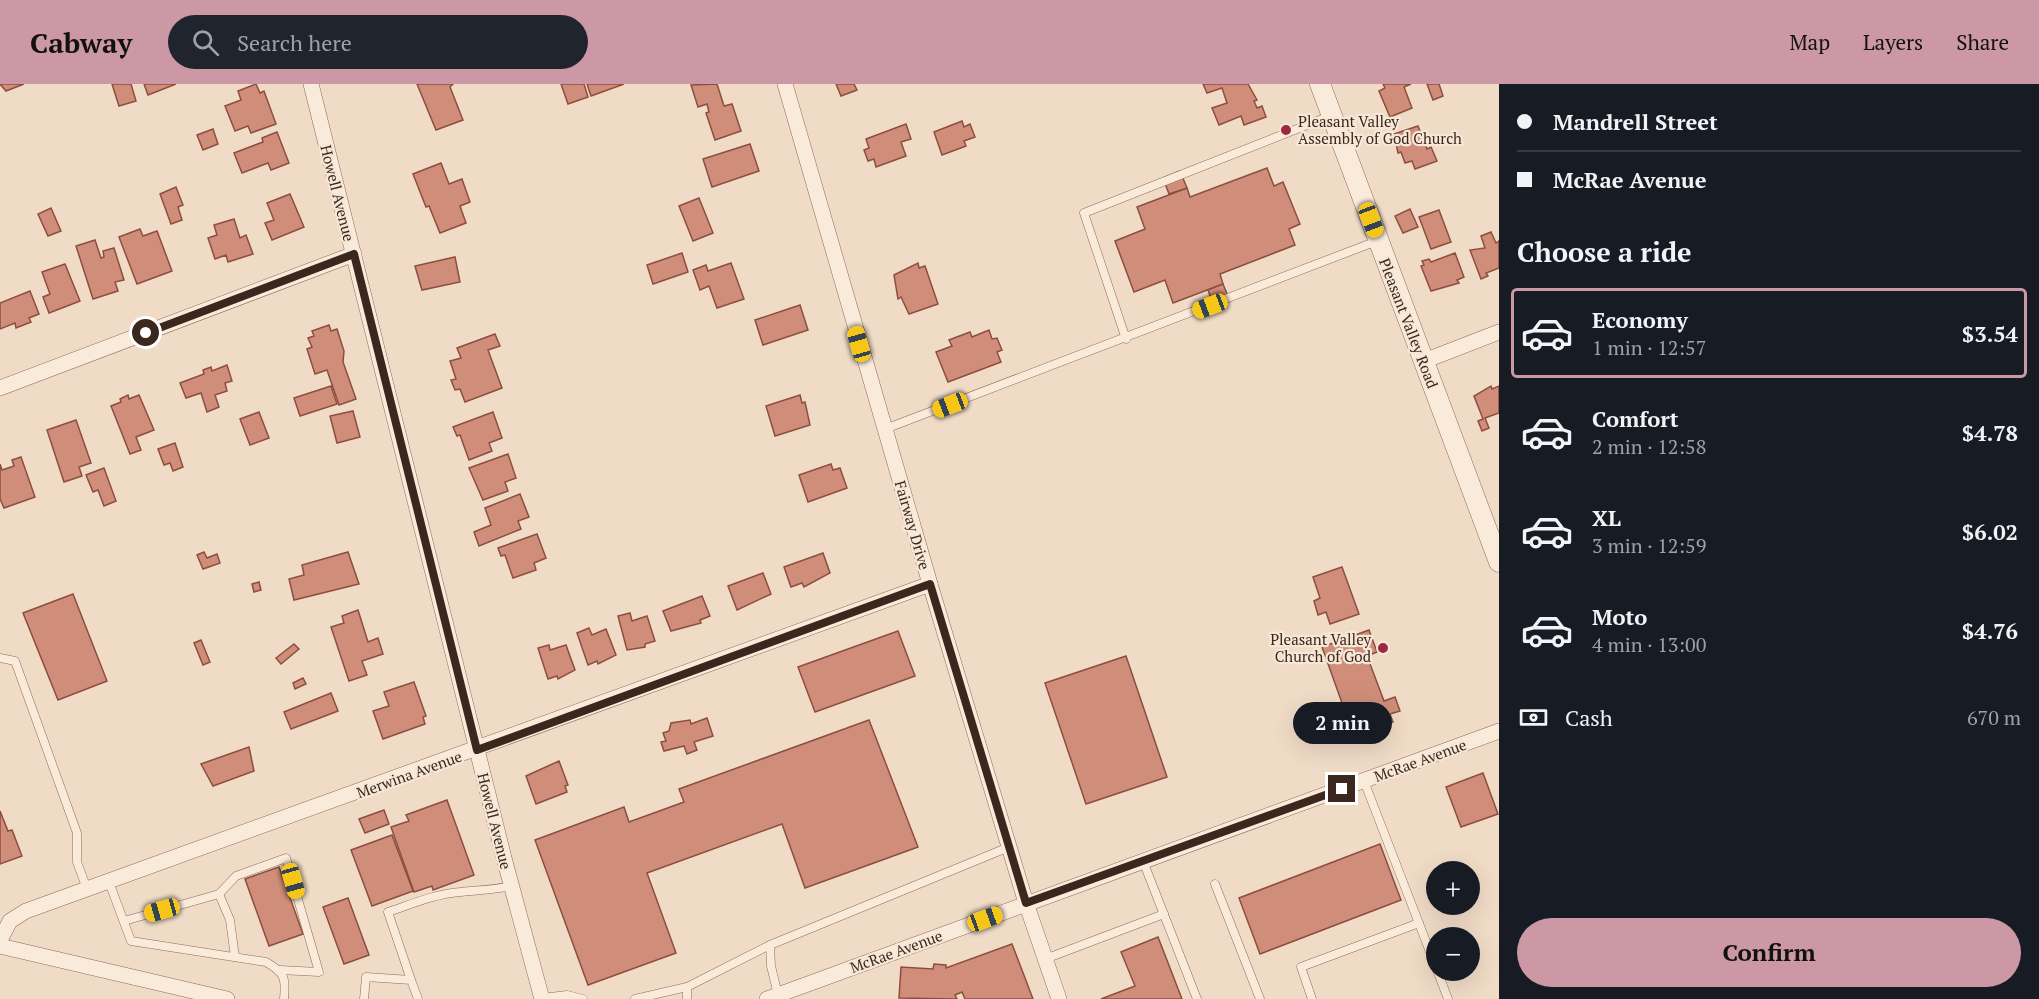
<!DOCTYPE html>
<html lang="en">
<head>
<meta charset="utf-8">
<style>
  :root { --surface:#171b24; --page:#20242c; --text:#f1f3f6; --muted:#9ea1a6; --line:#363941; --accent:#cc98a5 }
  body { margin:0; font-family:"PT Serif",serif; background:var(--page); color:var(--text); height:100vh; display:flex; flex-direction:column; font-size:22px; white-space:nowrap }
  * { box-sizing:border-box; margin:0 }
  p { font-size:20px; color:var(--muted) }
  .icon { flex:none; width:33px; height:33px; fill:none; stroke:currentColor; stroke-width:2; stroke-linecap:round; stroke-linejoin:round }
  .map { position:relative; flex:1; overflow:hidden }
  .details { display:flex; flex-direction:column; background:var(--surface); width:540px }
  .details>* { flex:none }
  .hud { display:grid; align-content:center; height:132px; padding:0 18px; background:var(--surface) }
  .controls { position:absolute; left:1426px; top:777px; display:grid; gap:12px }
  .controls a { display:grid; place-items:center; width:54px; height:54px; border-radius:50%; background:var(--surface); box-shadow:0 6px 24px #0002; font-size:30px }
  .end { position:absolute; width:27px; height:27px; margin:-14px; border:8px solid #3c271f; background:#fff; box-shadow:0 0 0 3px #fff }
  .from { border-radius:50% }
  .bubble { position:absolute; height:42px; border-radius:21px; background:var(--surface); box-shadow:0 6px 24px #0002; font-size:20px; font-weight:700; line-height:42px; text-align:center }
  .car { position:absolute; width:18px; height:36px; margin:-18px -9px; border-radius:8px; box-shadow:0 0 4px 2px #0007; background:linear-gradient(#f5c518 24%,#345 0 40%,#f5c518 0 76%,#345 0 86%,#f5c518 0) }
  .hud b { display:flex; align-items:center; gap:21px; height:57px; font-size:22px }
  .hud b+b { border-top:2px solid var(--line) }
  .hud i { width:15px; height:15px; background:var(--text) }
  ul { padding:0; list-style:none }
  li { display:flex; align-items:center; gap:18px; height:90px; margin:0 12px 9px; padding:0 6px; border:3px solid transparent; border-radius:6px }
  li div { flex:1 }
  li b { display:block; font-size:22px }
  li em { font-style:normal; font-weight:700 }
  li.on { border-color:var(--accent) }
  li>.icon { width:54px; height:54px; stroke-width:1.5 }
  h2 { padding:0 18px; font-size:27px; line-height:72px }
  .pay { display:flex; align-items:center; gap:15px; height:66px; padding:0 18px; font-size:22px }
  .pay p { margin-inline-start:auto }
  .button { display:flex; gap:12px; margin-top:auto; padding:12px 18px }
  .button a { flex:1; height:69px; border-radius:36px; background:var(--accent); color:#111; font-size:24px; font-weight:700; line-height:69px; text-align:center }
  header { display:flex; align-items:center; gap:36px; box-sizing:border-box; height:84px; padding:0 30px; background:var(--accent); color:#111 }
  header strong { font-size:28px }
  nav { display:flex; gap:33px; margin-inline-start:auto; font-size:21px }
  .search { width:420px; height:54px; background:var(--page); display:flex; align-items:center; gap:15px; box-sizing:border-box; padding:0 21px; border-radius:33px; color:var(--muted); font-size:22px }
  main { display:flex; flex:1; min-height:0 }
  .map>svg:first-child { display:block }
</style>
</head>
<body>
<header>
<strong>Cabway</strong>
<div class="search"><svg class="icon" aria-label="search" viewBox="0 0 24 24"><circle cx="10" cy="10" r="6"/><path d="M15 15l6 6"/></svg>Search here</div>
<nav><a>Map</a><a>Layers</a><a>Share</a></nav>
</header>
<main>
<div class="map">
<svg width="1499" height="915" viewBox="0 0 1499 915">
  <rect width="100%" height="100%" fill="#f0dbc6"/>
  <!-- building -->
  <g fill="#d08d7a" stroke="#8d4e3f" stroke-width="1.5">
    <path d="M 0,0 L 24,0 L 6,7 Z"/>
    <path d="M 112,0 L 131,0 L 136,17 L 119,22 Z"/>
    <path d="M 144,0 L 176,0 L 148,11 Z"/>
    <path d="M 256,0 L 260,9 L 264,7 L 276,40 L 251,49 L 248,42 L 235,47 L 225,22 L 241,16 L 238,7 Z"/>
    <path d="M 417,0 L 453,0 L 450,3 L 463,36 L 436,46 Z"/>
    <path d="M 561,0 L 584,0 L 588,13 L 568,20 Z"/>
    <path d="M 587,0 L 624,0 L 591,12 Z"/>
    <path d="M 717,0 L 724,22 L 732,20 L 741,47 L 715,56 L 706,29 L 709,28 L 707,20 L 698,23 L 691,1 Z"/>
    <path d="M 836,0 L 854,0 L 857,6 L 841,12 Z"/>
    <path d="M 1203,0 L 1248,0 L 1257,16 L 1254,17 L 1257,24 L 1262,22 L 1266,33 L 1244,41 L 1241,32 L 1219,41 L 1212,24 L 1227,19 L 1222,4 L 1207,9 Z"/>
    <path d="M 1383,0 L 1411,0 L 1404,3 L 1412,24 L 1390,33 L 1379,7 L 1385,4 Z"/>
    <path d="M 1427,0 L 1439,0 L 1443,12 L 1433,16 Z"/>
    <path d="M 962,37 L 964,43 L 970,40 L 975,53 L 964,57 L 966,62 L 942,71 L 934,48 Z"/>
    <path d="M 906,40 L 911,55 L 901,58 L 906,72 L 876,83 L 874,75 L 868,77 L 864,66 L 869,64 L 866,55 Z"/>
    <path d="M 1418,42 L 1427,65 L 1431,63 L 1437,77 L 1415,85 L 1412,77 L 1405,79 L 1401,68 L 1398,69 L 1394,50 Z"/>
    <path d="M 213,45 L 218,60 L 203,66 L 197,51 Z"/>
    <path d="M 277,48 L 289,79 L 271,86 L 268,79 L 242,89 L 234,69 L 263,58 L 262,54 Z"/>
    <path d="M 750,60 L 759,87 L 712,103 L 703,75 Z"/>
    <path d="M 441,79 L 449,100 L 462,95 L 470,118 L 460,122 L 466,139 L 440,149 L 429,122 L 426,123 L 413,90 Z"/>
    <path d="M 1267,84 L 1274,102 L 1283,98 L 1300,140 L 1289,145 L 1295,161 L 1220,190 L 1223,200 L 1173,219 L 1165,196 L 1134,208 L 1115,157 L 1145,145 L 1137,123 L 1187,104 L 1190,113 Z"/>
    <path d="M 1180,87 L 1187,104 L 1169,110 L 1163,94 Z"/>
    <path d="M 176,103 L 183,121 L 178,123 L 182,136 L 171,140 L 160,110 Z"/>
    <path d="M 290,110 L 304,143 L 272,156 L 265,139 L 274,136 L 267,119 Z"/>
    <path d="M 699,114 L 713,149 L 693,157 L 679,122 Z"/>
    <path d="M 51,124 L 61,147 L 48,152 L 38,130 Z"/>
    <path d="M 1410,125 L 1418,143 L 1403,149 L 1395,132 Z"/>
    <path d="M 1439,126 L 1451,158 L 1431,165 L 1419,133 Z"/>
    <path d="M 234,135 L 240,154 L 246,151 L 253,170 L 228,178 L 226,171 L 215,175 L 208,154 L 217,151 L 214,141 Z"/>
    <path d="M 140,145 L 143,152 L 157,147 L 172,187 L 137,200 L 119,153 Z"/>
    <path d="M 1491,148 L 1496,159 L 1499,157 L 1499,184 L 1486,189 L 1488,192 L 1481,195 L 1470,166 L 1485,164 L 1481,152 Z"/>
    <path d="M 95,156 L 101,174 L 104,173 L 103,167 L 114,164 L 124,196 L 115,198 L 118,207 L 93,215 L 76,162 Z"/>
    <path d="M 682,169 L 688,188 L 653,200 L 647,181 Z"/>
    <path d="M 1455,169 L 1464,193 L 1457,196 L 1459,199 L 1431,207 L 1421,182 L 1424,181 L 1422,177 L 1429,175 L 1431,178 Z"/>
    <path d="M 455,173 L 460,198 L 422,206 L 415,182 Z"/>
    <path d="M 731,179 L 744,215 L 717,224 L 709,202 L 700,206 L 693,186 L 706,181 L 708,187 Z"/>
    <path d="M 918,179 L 919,184 L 925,182 L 938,220 L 909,230 L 901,213 L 898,215 L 894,191 Z"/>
    <path d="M 65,180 L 80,217 L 49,229 L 43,213 L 50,210 L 42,188 Z"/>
    <path d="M 1223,200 L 1230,217 L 1214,223 L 1208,206 Z"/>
    <path d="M 30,207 L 39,230 L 29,234 L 31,238 L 16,244 L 15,239 L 0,245 L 0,219 Z"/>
    <path d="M 800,221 L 808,246 L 763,261 L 755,236 Z"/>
    <path d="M 329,241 L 331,247 L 337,245 L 344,267 L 343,278 L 356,315 L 339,321 L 327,286 L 315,290 L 307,265 L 312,263 L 308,254 L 314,252 L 312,247 Z"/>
    <path d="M 989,246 L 992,255 L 997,254 L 1002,266 L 997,268 L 1001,278 L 948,298 L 936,268 L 952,262 L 949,256 L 970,248 L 972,253 Z"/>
    <path d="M 495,250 L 500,262 L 488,266 L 502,304 L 465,318 L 460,305 L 455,306 L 451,296 L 456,295 L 450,277 L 461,274 L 457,264 Z"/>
    <path d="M 227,281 L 232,297 L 225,299 L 227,307 L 215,311 L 219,323 L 207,328 L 201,309 L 186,314 L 180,299 L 204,290 L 203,286 L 211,283 L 212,287 Z"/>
    <path d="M 331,302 L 337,320 L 300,332 L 294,314 Z"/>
    <path d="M 1491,302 L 1492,305 L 1499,302 L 1499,329 L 1485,334 L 1489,344 L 1482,347 L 1478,337 L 1483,335 L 1474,312 Z"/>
    <path d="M 128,311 L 129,315 L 139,311 L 154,346 L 136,353 L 141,366 L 130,370 L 111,322 L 121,318 L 120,315 Z"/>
    <path d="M 800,311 L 802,319 L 805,318 L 810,341 L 775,352 L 766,322 Z"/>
    <path d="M 353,327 L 360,353 L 337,359 L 330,332 Z"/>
    <path d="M 259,328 L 269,354 L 250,361 L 240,335 Z"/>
    <path d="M 493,328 L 502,354 L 489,359 L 492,367 L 469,376 L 460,351 L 457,352 L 453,343 Z"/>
    <path d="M 76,336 L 91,379 L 79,383 L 82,392 L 64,398 L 47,346 Z"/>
    <path d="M 175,359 L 183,383 L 173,387 L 170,379 L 164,381 L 158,365 Z"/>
    <path d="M 508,370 L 516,394 L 505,398 L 508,407 L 483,416 L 469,384 Z"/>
    <path d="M 21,373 L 35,413 L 4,424 L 0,415 L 0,380 L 2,386 L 14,382 L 12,376 Z"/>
    <path d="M 831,380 L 833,386 L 840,384 L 847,404 L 808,418 L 799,391 Z"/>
    <path d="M 104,384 L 116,417 L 104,422 L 98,406 L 93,408 L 86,391 Z"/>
    <path d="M 520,410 L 529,433 L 518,437 L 521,445 L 479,462 L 474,448 L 491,441 L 485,424 Z"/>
    <path d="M 537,450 L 546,474 L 534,479 L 536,486 L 513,494 L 505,471 L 501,472 L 498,464 Z"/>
    <path d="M 204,468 L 207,474 L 217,470 L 220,479 L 203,485 L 197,471 Z"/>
    <path d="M 348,468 L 359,500 L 294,516 L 289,495 L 304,491 L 302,481 Z"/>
    <path d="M 823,469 L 830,489 L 804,503 L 802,499 L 791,503 L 784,483 Z"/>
    <path d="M 1342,483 L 1359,530 L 1330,540 L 1326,528 L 1318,531 L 1314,517 L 1320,514 L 1313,493 Z"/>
    <path d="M 763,489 L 771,510 L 737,526 L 728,502 Z"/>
    <path d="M 259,498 L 261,506 L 254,508 L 252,500 Z"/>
    <path d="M 73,510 L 107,597 L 58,616 L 23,529 Z"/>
    <path d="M 702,512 L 710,532 L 700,536 L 701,539 L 671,547 L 663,527 Z"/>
    <path d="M 358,526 L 368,558 L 378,554 L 383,570 L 362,577 L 367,591 L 349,597 L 331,543 L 344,539 L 342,532 Z"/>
    <path d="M 630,529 L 632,537 L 647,532 L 655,557 L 645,560 L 645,563 L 627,566 L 618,532 Z"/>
    <path d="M 589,544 L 592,551 L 606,545 L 616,571 L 598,580 L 597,577 L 588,581 L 577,549 Z"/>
    <path d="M 1369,546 L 1377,568 L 1367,572 L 1384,617 L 1395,613 L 1400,627 L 1390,630 L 1393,638 L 1364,648 L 1361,640 L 1351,644 L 1322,563 Z"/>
    <path d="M 898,547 L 915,592 L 815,628 L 798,583 Z"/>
    <path d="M 201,556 L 210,578 L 203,581 L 194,559 Z"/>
    <path d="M 294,560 L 299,565 L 281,580 L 276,574 Z"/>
    <path d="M 549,561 L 550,566 L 566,561 L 575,586 L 558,595 L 557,592 L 548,595 L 538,564 Z"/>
    <path d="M 1126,572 L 1167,693 L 1086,720 L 1045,599 Z"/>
    <path d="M 303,594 L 306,600 L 295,605 L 293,599 Z"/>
    <path d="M 414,598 L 426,632 L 423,633 L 425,640 L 383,655 L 373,627 L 389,622 L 384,608 Z"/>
    <path d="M 331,609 L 338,627 L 291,645 L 284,628 Z"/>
    <path d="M 707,634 L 713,652 L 694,658 L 697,666 L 687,670 L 684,662 L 664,667 L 661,658 L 666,657 L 663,649 L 669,647 L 671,639 L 690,636 L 691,640 Z"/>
    <path d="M 869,636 L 918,763 L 805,804 L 782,740 L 647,789 L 676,869 L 588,901 L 535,756 L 624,723 L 629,738 L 684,718 L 679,705 Z"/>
    <path d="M 249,663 L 254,687 L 213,702 L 201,680 Z"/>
    <path d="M 559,677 L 568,701 L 565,702 L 567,708 L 536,720 L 526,692 Z"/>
    <path d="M 1483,689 L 1498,730 L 1461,743 L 1446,703 Z"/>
    <path d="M 447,716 L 474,791 L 433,806 L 432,802 L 414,808 L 391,743 L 409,737 L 406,731 Z"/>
    <path d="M 384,726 L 389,740 L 365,749 L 359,735 Z"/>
    <path d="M 0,727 L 8,747 L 12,746 L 22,772 L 0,780 Z"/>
    <path d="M 392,751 L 413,807 L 372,822 L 351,766 Z"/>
    <path d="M 1380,760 L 1401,816 L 1260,870 L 1239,814 Z"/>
    <path d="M 279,783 L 303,850 L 269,862 L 245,795 Z"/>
    <path d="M 348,814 L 369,871 L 344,880 L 323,823 Z"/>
    <path d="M 1158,853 L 1182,915 L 1101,915 L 1135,902 L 1121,868 Z"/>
    <path d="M 1012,860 L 1033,915 L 965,915 L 962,908 L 955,911 L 957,915 L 899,914 L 901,883 L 933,885 L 934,880 L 946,881 L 946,884 Z"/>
  </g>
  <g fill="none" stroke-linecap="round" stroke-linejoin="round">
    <defs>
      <g id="service">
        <path d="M 1126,255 L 1084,129 L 1330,32"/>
        <path d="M 885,345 L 1377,157"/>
        <path d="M 0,574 L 15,577 L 77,749 L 77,778 L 87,805"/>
        <path d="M 1364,697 L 1437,886"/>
        <path d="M 1143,777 L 1197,915"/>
        <path d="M 109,798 L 131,857 L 266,878 C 285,889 286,894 284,915"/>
        <path d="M 1215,800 L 1260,915"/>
        <path d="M 219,810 L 236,792 L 286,774 L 319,888 L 280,886"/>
        <path d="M 124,837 L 219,810 L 230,836 L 235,873"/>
        <path d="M 1045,875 L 1164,830"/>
        <path d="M 1437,886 L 1448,915"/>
        <path d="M 411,896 L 388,828 C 412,820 435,810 460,808 C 478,806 494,806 511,802"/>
        <path d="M 778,911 L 771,882 L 770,861 L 1009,763"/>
        <path d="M 542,914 L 567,911 L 583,915"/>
        <path d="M 364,915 L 366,893 L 411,896 L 418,915"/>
        <path d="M 635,915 L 687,903"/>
        <path d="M 687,915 L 687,903 L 770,861"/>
        <path d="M 1312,915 L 1301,883 L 1419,839"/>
      </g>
      <g id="minor">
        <path d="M 311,0 L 504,774 L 542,915"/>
        <path d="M 785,0 L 930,500 L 1026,819 L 1059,915"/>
        <path d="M 1424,277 L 1499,248"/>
        <path d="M 0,304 L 354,170"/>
        <path d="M 0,856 L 10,837 L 26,827 L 930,500"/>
        <path d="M 0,862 L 227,915"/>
        <path d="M 767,915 L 1499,647"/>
      </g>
      <path id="tertiary" d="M 1320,0 L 1499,478"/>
    </defs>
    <!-- service casing -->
    <use href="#service" stroke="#8d6b5a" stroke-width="9"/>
    <!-- minor casing -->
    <use href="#minor" stroke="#8d6b5a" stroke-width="16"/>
    <!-- tertiary casing -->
    <use href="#tertiary" stroke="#8d6b5a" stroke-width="21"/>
    <!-- service -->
    <use href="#service" stroke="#faeada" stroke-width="8"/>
    <!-- minor -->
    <use href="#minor" stroke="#faeada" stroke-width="15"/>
    <!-- tertiary -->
    <use href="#tertiary" stroke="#faeada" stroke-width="20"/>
  </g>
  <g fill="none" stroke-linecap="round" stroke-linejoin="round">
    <!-- route -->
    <path stroke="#3c271f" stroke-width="8" d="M 146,249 L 354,170 L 477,666 L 930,500 L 1026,819 L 1342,705"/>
  </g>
  <!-- markers -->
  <g fill="#9e2841" stroke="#f7e7d6" stroke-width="2">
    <circle cx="1286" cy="46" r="6"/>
    <circle cx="1383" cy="564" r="6"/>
  </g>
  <g text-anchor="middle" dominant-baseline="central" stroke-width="4.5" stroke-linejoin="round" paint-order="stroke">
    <!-- poi labels -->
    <g font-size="15" fill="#3c271f" stroke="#f7e7d6" text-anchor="start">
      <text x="1298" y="37">Pleasant Valley<tspan x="1298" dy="17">Assembly of God Church</tspan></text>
      <text x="1371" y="555" text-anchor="end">Pleasant Valley<tspan x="1371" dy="17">Church of God</tspan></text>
    </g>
    <!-- street labels -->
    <g font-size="15" fill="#3c271f" stroke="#f7e7d6">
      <text transform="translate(338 109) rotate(76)">Howell Avenue</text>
      <text transform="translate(1409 239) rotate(69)">Pleasant Valley Road</text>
      <text transform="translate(913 441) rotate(74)">Fairway Drive</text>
      <text transform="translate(1420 676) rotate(-20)">McRae Avenue</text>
      <text transform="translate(409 690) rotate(-20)">Merwina Avenue</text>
      <text transform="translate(495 737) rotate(76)">Howell Avenue</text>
      <text transform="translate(896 867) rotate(-20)">McRae Avenue</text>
    </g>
  </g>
</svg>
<div class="controls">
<a>+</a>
<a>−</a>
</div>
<i class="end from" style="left:146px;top:249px"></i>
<i class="end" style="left:1342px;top:705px"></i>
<div class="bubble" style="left:1293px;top:618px;width:99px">2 min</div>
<i class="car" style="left:1371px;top:136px;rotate:159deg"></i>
<i class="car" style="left:1210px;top:222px;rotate:249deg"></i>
<i class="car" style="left:859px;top:260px;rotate:344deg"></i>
<i class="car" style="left:950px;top:321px;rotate:249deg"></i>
<i class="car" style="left:293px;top:797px;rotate:164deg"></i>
<i class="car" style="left:162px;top:826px;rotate:254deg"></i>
<i class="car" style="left:985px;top:835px;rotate:70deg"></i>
</div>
<section class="details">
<div class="hud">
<b><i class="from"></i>Mandrell Street</b>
<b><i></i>McRae Avenue</b>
</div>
<h2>Choose a ride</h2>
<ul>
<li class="on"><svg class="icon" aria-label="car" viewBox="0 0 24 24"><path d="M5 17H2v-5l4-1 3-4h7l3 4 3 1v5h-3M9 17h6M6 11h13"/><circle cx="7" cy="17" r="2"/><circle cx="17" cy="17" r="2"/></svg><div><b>Economy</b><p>1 min · 12:57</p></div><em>$3.54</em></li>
<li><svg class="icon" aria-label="car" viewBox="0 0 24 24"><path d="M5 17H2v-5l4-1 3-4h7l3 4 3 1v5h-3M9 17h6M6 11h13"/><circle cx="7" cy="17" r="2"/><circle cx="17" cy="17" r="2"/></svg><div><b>Comfort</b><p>2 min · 12:58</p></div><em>$4.78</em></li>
<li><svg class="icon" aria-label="car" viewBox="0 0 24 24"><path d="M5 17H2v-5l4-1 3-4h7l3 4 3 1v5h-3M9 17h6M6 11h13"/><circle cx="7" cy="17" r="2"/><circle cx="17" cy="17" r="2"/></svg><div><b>XL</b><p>3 min · 12:59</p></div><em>$6.02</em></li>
<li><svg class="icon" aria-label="car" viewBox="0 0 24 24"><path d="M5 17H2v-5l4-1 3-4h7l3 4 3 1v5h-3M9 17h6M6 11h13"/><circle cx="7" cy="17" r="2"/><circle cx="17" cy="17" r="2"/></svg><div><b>Moto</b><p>4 min · 13:00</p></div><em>$4.76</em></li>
</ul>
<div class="pay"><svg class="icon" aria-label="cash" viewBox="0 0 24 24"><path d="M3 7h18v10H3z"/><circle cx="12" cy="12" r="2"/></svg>Cash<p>670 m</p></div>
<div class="button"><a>Confirm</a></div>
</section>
</main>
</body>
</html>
